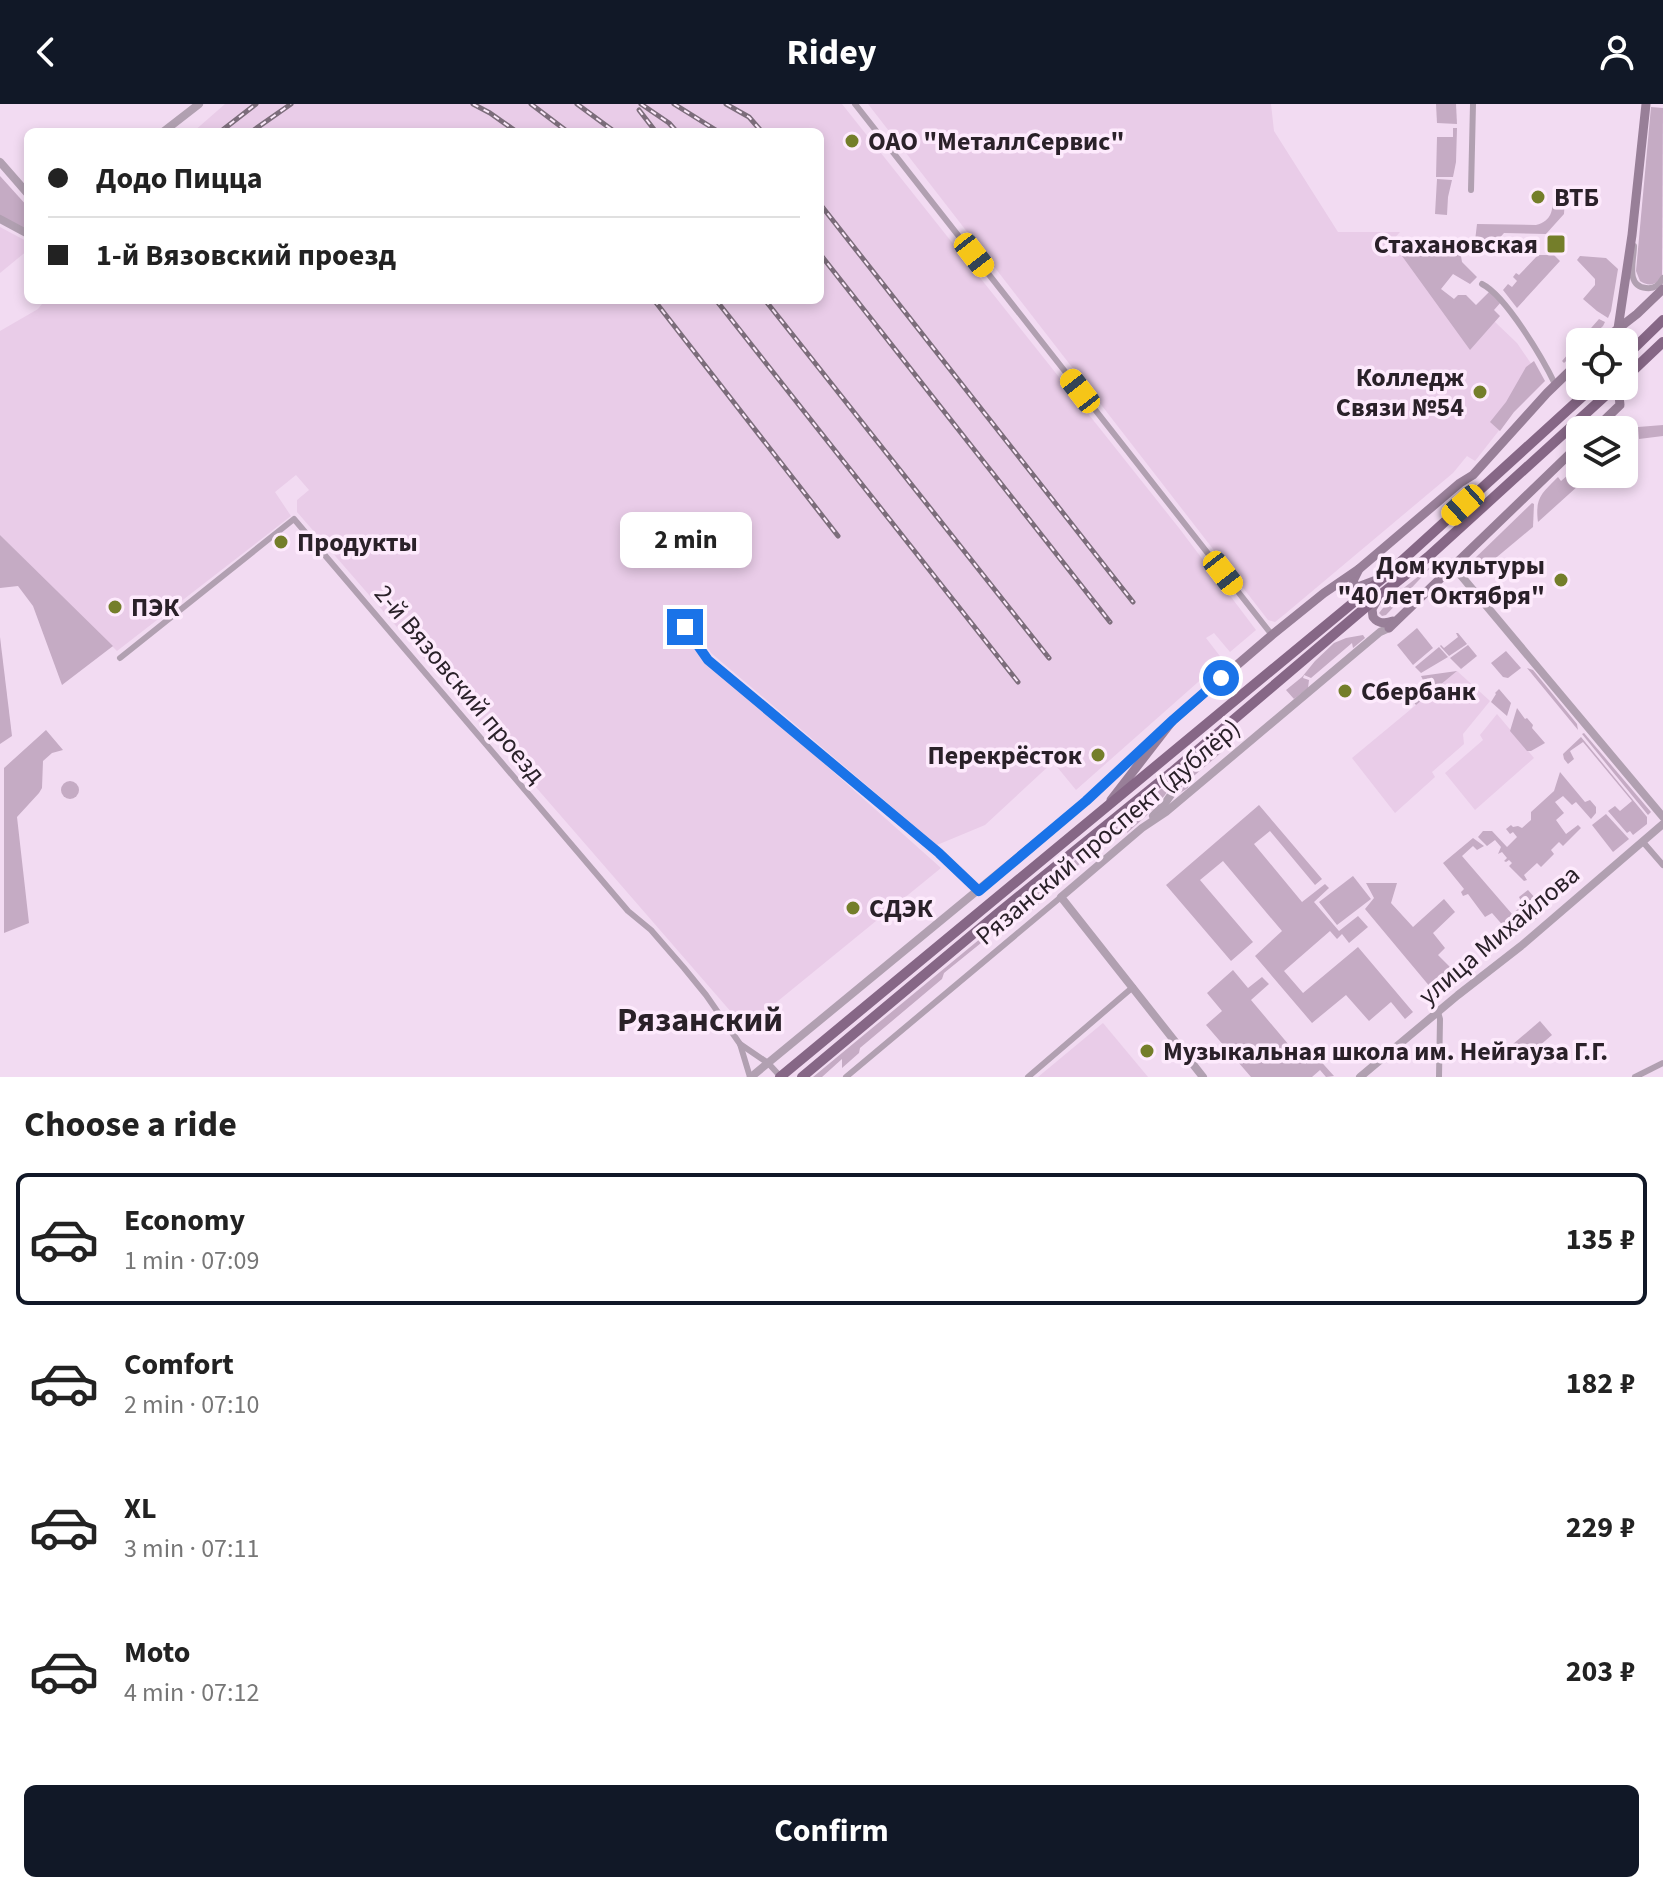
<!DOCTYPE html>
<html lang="en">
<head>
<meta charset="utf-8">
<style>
  :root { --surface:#fff; --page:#f6f6f6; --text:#222; --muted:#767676; --line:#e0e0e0; --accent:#111827 }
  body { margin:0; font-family:"Source Sans 3",sans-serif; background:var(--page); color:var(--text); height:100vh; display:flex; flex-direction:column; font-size:30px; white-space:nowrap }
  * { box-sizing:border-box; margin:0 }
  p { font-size:26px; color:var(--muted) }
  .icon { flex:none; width:44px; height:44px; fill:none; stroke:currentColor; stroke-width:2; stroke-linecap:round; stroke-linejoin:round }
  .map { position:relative; height:973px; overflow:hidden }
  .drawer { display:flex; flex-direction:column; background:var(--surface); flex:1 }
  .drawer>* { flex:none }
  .hud { position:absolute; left:24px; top:24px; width:800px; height:176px; border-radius:12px; box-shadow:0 4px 12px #0003; display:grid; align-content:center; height:176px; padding:0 24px; background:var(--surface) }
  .tools { position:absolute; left:1566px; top:224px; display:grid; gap:16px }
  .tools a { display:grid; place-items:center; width:72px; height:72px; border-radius:12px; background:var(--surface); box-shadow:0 4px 12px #0003; font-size:40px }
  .end { position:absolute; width:36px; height:36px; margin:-18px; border:10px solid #1a73e8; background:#fff; box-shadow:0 0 0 4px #fff }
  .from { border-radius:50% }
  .bubble { position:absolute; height:56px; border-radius:12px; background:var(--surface); box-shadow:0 4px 12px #0003; font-size:26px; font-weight:700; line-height:56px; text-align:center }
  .car { position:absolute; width:24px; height:48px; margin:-24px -12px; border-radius:10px; box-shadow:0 0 6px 2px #0007; background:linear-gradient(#f5c518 24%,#345 0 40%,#f5c518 0 76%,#345 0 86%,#f5c518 0) }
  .hud b { display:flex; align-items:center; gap:28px; height:76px; font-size:30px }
  .hud b+b { border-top:2px solid var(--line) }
  .hud i { width:20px; height:20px; background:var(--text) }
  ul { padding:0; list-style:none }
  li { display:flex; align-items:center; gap:24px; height:132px; margin:0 16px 12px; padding:0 8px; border:4px solid transparent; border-radius:12px }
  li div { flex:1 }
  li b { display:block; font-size:30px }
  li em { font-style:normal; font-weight:700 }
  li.on { border-color:var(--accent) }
  li>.icon { width:72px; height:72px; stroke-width:1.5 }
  h2 { padding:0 24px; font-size:36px; line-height:96px }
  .action { display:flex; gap:16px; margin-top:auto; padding:16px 24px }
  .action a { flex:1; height:92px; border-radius:12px; background:var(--accent); color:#fff; font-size:32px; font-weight:700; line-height:92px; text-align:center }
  header { display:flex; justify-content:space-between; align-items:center; height:104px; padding:0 24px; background:var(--accent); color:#fff; font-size:36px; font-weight:700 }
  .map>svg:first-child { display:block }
</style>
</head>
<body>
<header><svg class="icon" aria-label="back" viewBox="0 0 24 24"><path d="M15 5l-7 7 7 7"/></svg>Ridey<svg class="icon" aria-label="person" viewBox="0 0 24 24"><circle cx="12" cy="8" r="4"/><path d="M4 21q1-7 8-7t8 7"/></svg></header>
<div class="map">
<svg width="1663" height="973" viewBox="0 0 1663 973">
  <rect width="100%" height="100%" fill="#f2dbf2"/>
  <!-- built -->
  <g fill="#e9cce8">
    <path d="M 225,0 L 842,0 L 1179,424 L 1256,526 L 1230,548 L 1214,529 L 1206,534 L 1223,556 L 1076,686 L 1053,658 L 985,721 L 937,741 L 711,549 L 687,510 L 670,522 L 941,764 L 745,924 L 297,408 L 297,396 L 309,386 L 296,371 L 275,388 L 291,412 L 117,547 L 0,431 L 0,227 L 38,205 L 45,196 L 820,196 L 820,28 L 193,28 Z"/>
    <path d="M 868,0 L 1271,0 L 1274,27 L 1338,128 L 1400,128 L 1392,137 L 1471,242 L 1494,217 L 1517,239 L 1543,277 L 1519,301 L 1475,357 L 1467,352 L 1453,369 L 1285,510 L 1275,518 L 1268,516 Z"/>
    <path d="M 0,123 L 28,138 L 28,146 L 0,169 Z"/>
    <path d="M 1457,567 L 1490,597 L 1463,630 L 1464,640 L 1432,668 L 1435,673 L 1395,709 L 1352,654 Z"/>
    <path d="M 1497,610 L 1534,654 L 1475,706 L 1445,669 L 1483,636 L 1480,631 Z"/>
    <path d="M 1103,919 L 1148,973 L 1038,973 Z"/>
  </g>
  <!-- green -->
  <g fill="#c5abc4">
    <path d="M 1436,0 L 1456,0 L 1457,20 L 1437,19 Z"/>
    <path d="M 1651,3 L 1663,4 L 1662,171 C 1658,181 1649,183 1640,177 L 1636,167 Z"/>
    <path d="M 1453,24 L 1457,24 L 1456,58 L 1453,73 L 1436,73 L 1437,33 L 1453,33 Z"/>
    <path d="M 0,72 L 28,103 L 28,127 L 0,112 Z"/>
    <path d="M 1437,75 L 1452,76 L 1448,93 L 1447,111 L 1435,110 Z"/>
    <path d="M 1553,91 L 1565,91 L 1564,110 L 1546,130 L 1504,129 L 1496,138 L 1475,137 L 1477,120 L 1536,121 C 1552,117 1553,106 1553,91 Z"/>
    <path d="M 1460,146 L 1462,158 L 1477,173 L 1470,180 L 1453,170 L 1441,185 L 1454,195 L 1458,191 L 1466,191 L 1476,201 L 1489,188 L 1492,188 L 1501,198 L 1494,206 L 1500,212 L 1470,246 L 1402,152 L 1426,148 Z"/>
    <path d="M 1538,151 L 1554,151 L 1560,157 L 1517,204 L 1503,186 L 1508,180 L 1512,183 L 1517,177 L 1513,173 L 1516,169 L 1519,171 Z"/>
    <path d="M 1580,152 L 1606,154 L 1618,165 L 1611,207 L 1608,214 L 1597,207 L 1583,195 L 1595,181 L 1595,175 L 1577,156 Z"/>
    <path d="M 1599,215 L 1605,218 L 1603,222 L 1586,238 L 1580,238 L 1580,244 L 1564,259 L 1562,257 Z"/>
    <path d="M 1534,257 L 1545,277 L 1514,308 L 1500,327 L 1490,318 L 1506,298 L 1526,263 Z"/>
    <path d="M 1663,321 L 1663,332 L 1639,335 L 1638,323 Z"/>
    <path d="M 1569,370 L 1579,381 L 1538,418 C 1535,394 1541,390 1558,373 L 1561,377 Z"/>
    <path d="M 1532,399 L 1534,400 L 1533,423 L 1473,473 L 1469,467 L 1470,459 Z"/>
    <path d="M 0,431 L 113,542 L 62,581 L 33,502 L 18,482 L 0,484 Z"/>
    <path d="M 1434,460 L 1386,511 L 1382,512 L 1379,509 L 1391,494 Z"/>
    <path d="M 1417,524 L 1433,544 L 1413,561 L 1397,541 Z"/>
    <path d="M 1456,529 L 1458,529 L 1467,540 L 1449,552 L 1440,542 L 1441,541 L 1444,544 L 1458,533 Z"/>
    <path d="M 1363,531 L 1365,534 L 1353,544 L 1352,539 L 1311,574 L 1304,571 L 1303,574 L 1309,576 L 1308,584 L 1294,595 L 1286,586 L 1302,573 L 1315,557 L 1334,539 L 1346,534 Z"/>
    <path d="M 0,533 L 12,632 L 0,640 Z"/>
    <path d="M 1468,541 L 1477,552 L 1461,565 L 1450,554 Z"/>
    <path d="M 1439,543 L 1448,553 L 1421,569 L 1415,563 Z"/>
    <path d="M 1506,547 L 1521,564 L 1508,574 L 1503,573 L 1491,559 Z"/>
    <path d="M 1527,564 L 1533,566 L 1577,620 L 1578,626 Z"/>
    <path d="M 1457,567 L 1416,601 L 1408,591 L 1423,576 L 1421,572 Z"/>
    <path d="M 1499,585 L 1511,599 L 1507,612 L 1491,598 L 1496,590 L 1495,589 Z"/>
    <path d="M 1517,604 L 1525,615 L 1527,614 L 1533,621 L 1532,624 L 1545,639 L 1531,647 L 1527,647 L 1510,627 Z"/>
    <path d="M 46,626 L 63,646 L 52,649 L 43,657 L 42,684 L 39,689 L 17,713 L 29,819 L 4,829 L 4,664 Z"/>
    <path d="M 1584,629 L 1651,708 L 1648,711 L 1582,630 Z"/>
    <path d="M 1581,633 L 1647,713 L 1647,720 L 1633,731 L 1630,727 L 1627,729 L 1608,707 L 1615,702 L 1620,707 L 1632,697 L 1583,638 L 1570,647 L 1574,655 L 1568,660 L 1564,655 L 1563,650 Z"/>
    <path d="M 1222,635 L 1228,643 L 1189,676 L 1188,684 L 1180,689 L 1198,659 Z"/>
    <path d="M 1560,668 L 1585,698 L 1590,696 L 1596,703 L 1596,709 L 1591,715 L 1576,698 L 1572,701 L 1563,692 L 1555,698 L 1564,709 L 1556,716 L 1566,730 L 1578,721 L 1581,724 L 1563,742 L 1559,738 L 1551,746 L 1554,750 L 1541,763 L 1537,759 L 1524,771 L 1527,776 L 1524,777 L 1509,762 L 1512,759 L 1509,756 L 1506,758 L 1504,757 L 1507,754 L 1502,748 L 1498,750 L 1501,743 L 1495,736 L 1487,742 L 1478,733 L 1483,727 L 1492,727 L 1507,743 L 1517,733 L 1513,728 L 1510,730 L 1506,725 L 1511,721 L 1513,723 L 1518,722 L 1522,724 L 1531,716 L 1531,708 L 1554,687 Z"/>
    <path d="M 1178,671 C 1164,696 1149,710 1127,729 L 1128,722 L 1042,790 L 1039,800 L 1024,813 L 1024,804 L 944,869 L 942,875 L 860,944 L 859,949 L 842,964 L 842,955 L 822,973 L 813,973 Z"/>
    <circle cx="70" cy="686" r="9"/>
    <path d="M 1259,701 L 1322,775 L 1315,781 L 1270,727 L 1254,740 L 1302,798 L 1325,780 L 1329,784 L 1314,798 L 1339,827 L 1358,812 L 1368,823 L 1349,839 L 1342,830 L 1337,835 L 1330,827 L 1284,867 L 1303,889 L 1358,843 L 1413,908 L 1405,915 L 1391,898 L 1369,917 L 1346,891 L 1312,919 L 1255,852 L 1282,827 L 1223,757 L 1200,776 L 1253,838 L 1231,857 L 1166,781 Z"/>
    <path d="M 1606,710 L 1629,735 L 1613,748 L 1592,721 Z"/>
    <path d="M 1473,734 L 1484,742 L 1477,746 L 1473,742 L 1462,752 L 1512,810 L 1523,801 L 1519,793 L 1528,786 L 1544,804 L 1543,809 L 1519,829 L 1512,820 L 1506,825 L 1492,809 L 1485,813 L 1468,790 L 1463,792 L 1461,788 L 1464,785 L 1443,759 Z"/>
    <path d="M 1353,772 L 1371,795 L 1337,821 L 1319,798 Z"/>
    <path d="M 1366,779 L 1397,779 L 1391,799 L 1413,823 L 1444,795 L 1455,808 L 1433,829 L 1445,844 L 1438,851 L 1453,866 L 1431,884 L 1365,805 L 1374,794 Z"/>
    <path d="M 1233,866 L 1248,884 L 1262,873 L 1269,880 L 1251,896 L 1305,960 L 1316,952 L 1334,972 L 1326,973 L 1320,966 L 1312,973 L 1251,973 L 1206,921 L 1222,907 L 1207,889 Z"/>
    <path d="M 1540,917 L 1552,931 L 1525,954 L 1513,940 Z"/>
  </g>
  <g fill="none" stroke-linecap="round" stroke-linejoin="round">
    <!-- minor -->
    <g stroke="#b1a0b1" stroke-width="6">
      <path d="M 855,0 L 1272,531"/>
      <path d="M 1471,86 L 1473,0"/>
      <path d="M 1634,142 C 1634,156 1625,182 1646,184 C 1655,185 1659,181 1663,174"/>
      <path d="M 1482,180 C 1506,192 1543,255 1555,280"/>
      <path d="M 685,523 L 708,556 L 939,749 L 979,787"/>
      <path d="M 120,554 L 294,415 L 628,807 L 651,826 L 684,864 L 706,891 L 740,940 L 768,959 L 780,972"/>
      <path d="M 1643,738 L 1663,761"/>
      <path d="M 1438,908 L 1440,915 L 1439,973"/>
      <path d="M 740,940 L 750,973"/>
      <path d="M 846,973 L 1061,793"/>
      <path d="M 1028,973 L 1133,883"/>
      <path d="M 1635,973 L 1663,959"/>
    </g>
    <!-- tertiary -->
    <g stroke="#b1a0b1" stroke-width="8">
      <path d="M 163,28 L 199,0"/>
      <path d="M 0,58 L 28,90"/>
      <path d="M 0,115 L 28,130"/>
      <path d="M 1453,462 L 1663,713"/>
      <path d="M 1153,712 L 1166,698 L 1202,646"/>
      <path d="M 751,973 L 1086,697 L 1159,629"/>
      <path d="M 1203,973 L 1061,793 L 1142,724 L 1166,708 L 1380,528 L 1389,524"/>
      <path d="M 1360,973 L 1458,891 L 1521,842 L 1663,720"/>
    </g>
    <!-- secondary -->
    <g stroke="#987f98" stroke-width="9">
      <path d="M 1601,238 L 1637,210 L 1663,185"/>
      <path d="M 1616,238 L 1632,131 L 1646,0"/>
      <path d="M 1594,326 L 1620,301 L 1618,282"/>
      <path d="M 1379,475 L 1358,483 L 1355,481 L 1353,477 L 1359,465 L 1460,379 L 1473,371 L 1547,289 L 1580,257"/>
      <path d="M 1379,493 L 1372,505 L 1373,513 C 1378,520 1385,520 1393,517"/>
      <path d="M 1389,524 L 1580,340"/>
      <path d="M 1111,696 L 1173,616 L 1272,531 L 1324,489 L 1359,465"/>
    </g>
    <!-- primary -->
    <g stroke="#866786" stroke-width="10">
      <path d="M 1624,254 L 1663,216"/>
      <path d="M 1624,275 L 1663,238"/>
      <path d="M 780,973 L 1383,474 L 1594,282"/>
      <path d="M 802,973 L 997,810 L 1172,668 L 1379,492 L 1428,453 L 1616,282"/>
    </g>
    <defs>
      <g id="rail">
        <path d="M 473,0 L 490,9 L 517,28"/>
        <path d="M 531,0 L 568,28"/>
        <path d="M 577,0 L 615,28"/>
        <path d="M 641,0 L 669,19 L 677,28"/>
        <path d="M 674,0 L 719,28"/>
        <path d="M 726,0 L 749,13 L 762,28"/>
        <path d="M 639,6 L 656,28"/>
        <path d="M 220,28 L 256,0"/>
        <path d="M 251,28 L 291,0"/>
        <path d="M 820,100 L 1133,498"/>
        <path d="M 820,150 L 1110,518"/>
        <path d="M 654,196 L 838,432"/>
        <path d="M 716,196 L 1018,578"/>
        <path d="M 765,196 L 1049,554"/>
        <path d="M 804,196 L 804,197"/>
      </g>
    </defs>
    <!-- rail casing -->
    <use href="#rail" stroke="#7c6d7b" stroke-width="5"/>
    <!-- rail -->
    <use href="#rail" stroke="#fdeafc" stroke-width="2" stroke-dasharray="6" stroke-linecap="butt"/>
  </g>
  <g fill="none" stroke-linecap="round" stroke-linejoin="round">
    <!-- route -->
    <path stroke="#1a73e8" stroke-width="10" d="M 685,523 L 708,556 L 939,749 L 979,787 L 1086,697 L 1173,616 L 1221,574"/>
  </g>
  <!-- markers -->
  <g fill="#747e2a" stroke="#fdeafc" stroke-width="3">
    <circle cx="852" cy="37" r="8"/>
    <circle cx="1538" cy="93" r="8"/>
    <rect x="1546" y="130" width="20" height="20" rx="4"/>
    <circle cx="1480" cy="288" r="8"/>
    <circle cx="281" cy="438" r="8"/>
    <circle cx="1561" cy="476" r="8"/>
    <circle cx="115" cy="503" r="8"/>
    <circle cx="1345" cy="587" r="8"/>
    <circle cx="1098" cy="651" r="8"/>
    <circle cx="853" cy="804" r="8"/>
    <circle cx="1147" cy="947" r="8"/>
  </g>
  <g text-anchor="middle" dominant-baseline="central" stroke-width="7" stroke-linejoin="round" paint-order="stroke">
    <!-- poi labels -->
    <g font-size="26" font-weight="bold" fill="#2a2129" stroke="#fdeafc" text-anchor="start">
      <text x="868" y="37">ОАО "МеталлСервис"</text>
      <text x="1554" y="93">ВТБ</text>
      <text x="1538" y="140" text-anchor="end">Стахановская</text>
      <text x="1464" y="273" text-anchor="end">Колледж<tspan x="1464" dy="30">Связи №54</tspan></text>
      <text x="297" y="438">Продукты</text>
      <text x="1545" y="461" text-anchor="end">Дом культуры<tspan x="1545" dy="30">"40 лет Октября"</tspan></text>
      <text x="131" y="503">ПЭК</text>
      <text x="1361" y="587">Сбербанк</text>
      <text x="1082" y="651" text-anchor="end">Перекрёсток</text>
      <text x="869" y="804">СДЭК</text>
      <text x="1163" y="947">Музыкальная школа им. Нейгауза Г.Г.</text>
    </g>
    <!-- street labels -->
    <g font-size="26" fill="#2a2129" stroke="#fdeafc">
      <text transform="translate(460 580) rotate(50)">2-й Вязовский проезд</text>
      <text transform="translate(1108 728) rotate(-40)">Рязанский проспект (дублёр)</text>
      <text transform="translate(1499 831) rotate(-40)">улица Михайлова</text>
    </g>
    <!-- district labels -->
    <g font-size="34" font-weight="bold" fill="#2a2129" stroke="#fdeafc">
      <text x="700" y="916">Рязанский</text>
    </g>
  </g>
</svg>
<div class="tools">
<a><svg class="icon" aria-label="locate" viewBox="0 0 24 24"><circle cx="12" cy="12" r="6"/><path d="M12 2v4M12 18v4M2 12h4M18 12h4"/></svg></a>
<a><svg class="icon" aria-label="layers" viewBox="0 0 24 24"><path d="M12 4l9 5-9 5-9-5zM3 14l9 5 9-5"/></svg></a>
</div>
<i class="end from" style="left:1221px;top:574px"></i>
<i class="end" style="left:685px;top:523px"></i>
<div class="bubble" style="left:620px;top:408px;width:132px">2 min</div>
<i class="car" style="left:974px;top:151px;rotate:142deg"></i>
<i class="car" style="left:1080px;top:287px;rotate:322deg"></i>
<i class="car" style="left:1463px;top:401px;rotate:228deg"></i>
<i class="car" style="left:1223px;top:469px;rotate:142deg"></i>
<div class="hud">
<b><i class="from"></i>Додо Пицца</b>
<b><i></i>1-й Вязовский проезд</b>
</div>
</div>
<section class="drawer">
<h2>Choose a ride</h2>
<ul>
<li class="on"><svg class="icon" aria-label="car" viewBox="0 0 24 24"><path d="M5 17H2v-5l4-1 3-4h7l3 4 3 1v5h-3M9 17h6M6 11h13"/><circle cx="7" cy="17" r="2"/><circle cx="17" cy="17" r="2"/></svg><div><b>Economy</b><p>1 min · 07:09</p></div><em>135 ₽</em></li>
<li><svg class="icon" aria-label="car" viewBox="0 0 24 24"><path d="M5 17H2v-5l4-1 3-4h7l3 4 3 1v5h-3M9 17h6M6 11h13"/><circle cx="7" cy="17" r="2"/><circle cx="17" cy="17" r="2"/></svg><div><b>Comfort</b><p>2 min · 07:10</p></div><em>182 ₽</em></li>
<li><svg class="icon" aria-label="car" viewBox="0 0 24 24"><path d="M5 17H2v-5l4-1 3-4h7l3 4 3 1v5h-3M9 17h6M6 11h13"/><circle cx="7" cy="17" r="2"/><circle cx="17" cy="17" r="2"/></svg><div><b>XL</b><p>3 min · 07:11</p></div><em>229 ₽</em></li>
<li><svg class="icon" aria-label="car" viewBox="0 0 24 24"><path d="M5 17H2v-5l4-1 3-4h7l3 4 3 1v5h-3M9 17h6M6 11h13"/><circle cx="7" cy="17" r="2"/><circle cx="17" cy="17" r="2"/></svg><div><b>Moto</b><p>4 min · 07:12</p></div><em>203 ₽</em></li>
</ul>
<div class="action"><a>Confirm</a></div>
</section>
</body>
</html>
